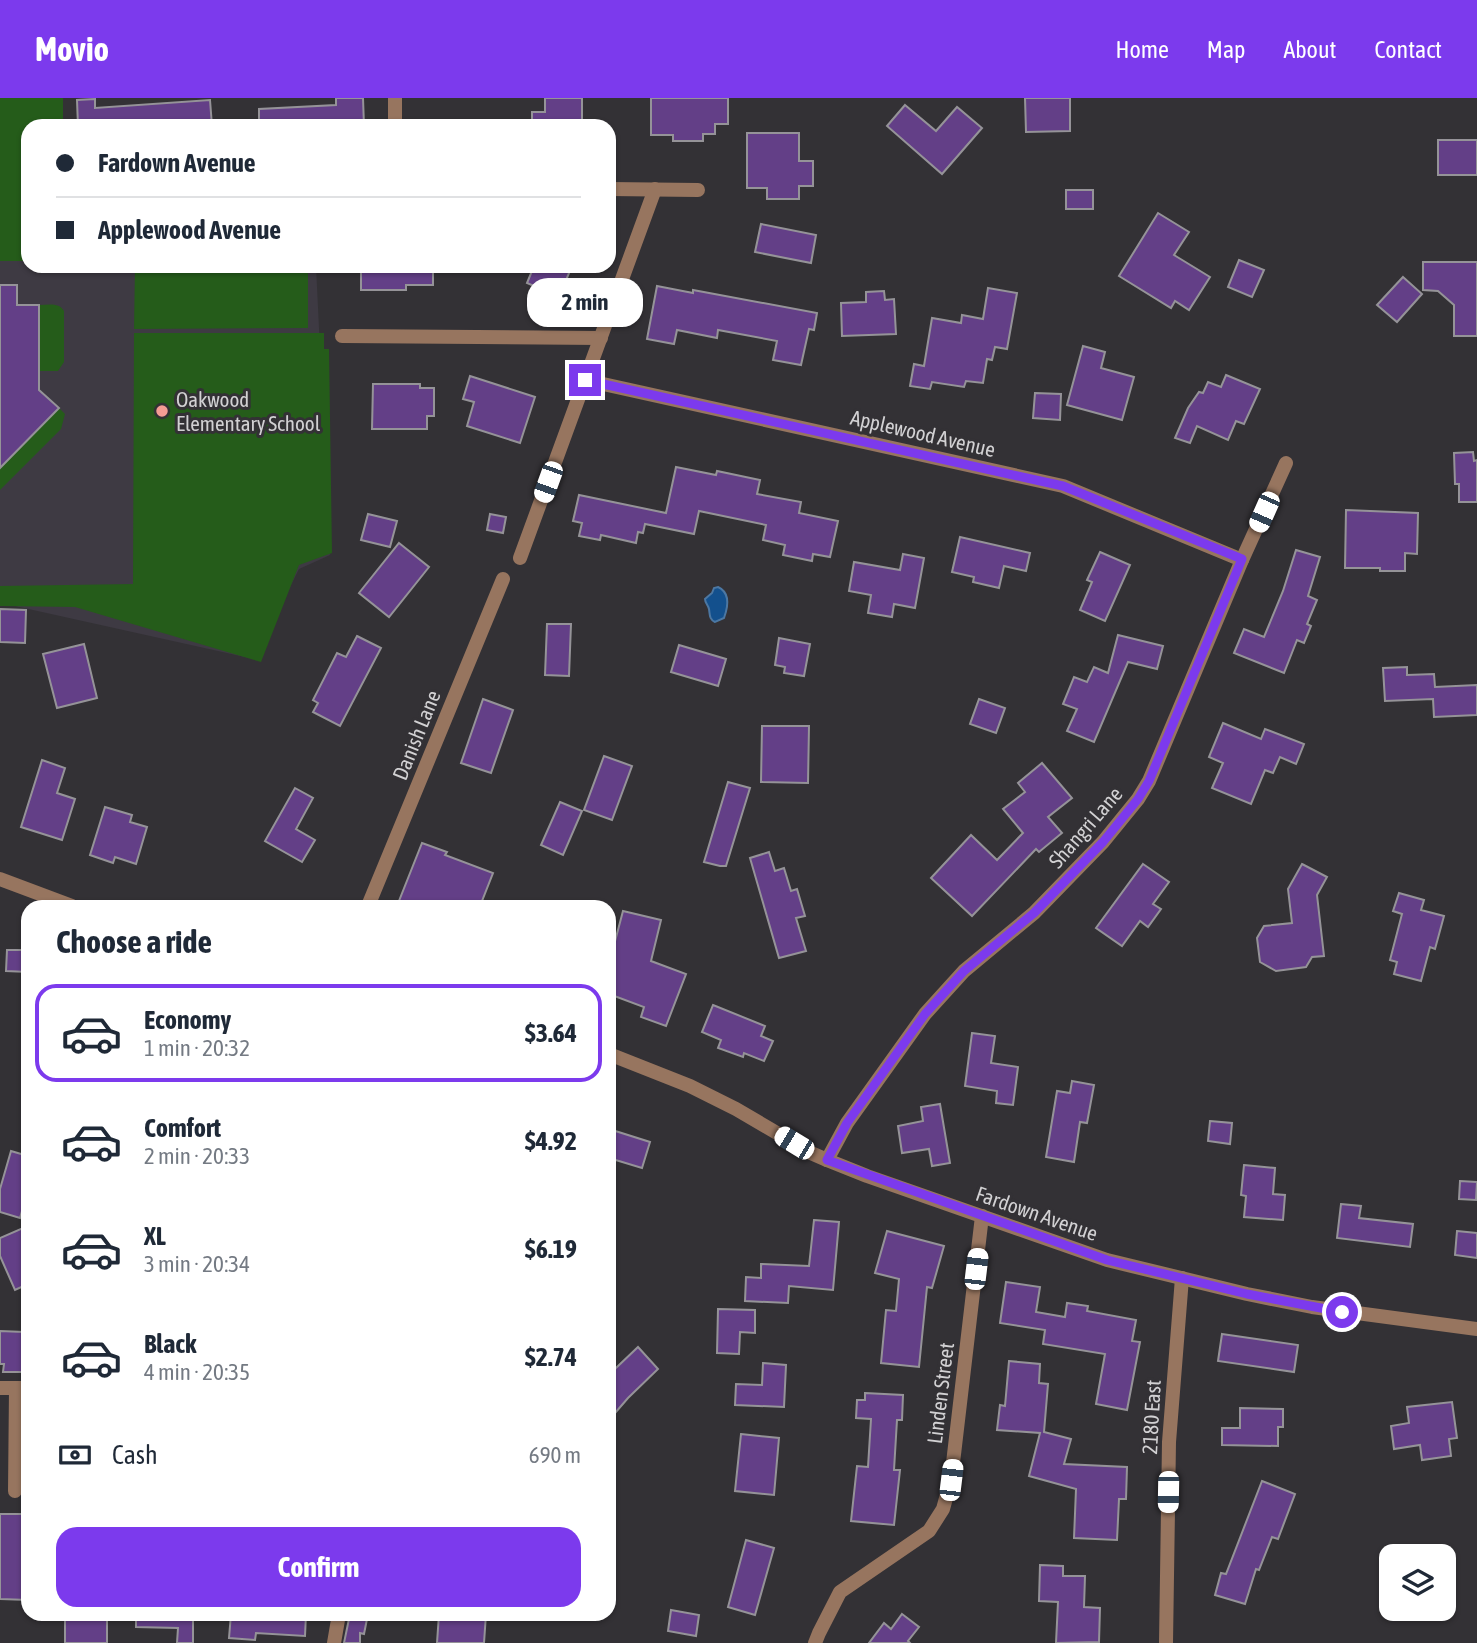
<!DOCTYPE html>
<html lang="en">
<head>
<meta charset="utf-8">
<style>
  :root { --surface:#fff; --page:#f6f6f7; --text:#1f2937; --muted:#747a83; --line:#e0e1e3; --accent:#7c3aed }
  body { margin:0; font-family:"Asap Condensed",sans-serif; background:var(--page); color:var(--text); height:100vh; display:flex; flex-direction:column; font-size:26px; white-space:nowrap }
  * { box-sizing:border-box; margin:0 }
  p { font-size:23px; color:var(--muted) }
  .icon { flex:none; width:38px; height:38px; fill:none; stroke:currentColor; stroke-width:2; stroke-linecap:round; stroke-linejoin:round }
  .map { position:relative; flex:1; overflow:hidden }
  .side { position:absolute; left:21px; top:802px; width:595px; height:721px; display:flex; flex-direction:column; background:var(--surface); border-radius:21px; box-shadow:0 2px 5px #0004 }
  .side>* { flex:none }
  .banner { position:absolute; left:21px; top:21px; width:595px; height:154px; border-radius:21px; box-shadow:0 2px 5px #0004; display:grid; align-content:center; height:154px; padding:0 35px; background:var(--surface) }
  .tools { position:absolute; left:1379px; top:1446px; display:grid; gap:14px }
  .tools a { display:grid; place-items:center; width:77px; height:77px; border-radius:14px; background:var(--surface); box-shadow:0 2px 5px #0004; font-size:35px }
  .end { position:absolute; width:32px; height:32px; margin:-16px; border:9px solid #7c3aed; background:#fff; box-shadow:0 0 0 4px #fff }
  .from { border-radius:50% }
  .bubble { position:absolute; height:49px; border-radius:21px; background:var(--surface); box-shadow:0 2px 5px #0004; font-size:23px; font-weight:700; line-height:49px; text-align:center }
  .car { position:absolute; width:21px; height:42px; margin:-21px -10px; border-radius:9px; box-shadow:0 0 5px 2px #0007; background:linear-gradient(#fff 24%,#345 0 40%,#fff 0 76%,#345 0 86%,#fff 0) }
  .banner b { display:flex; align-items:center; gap:24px; height:66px; font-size:26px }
  .banner b+b { border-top:2px solid var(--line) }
  .banner i { width:18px; height:18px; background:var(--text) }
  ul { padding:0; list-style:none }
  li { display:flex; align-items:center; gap:21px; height:98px; margin:0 14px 10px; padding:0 21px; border:4px solid transparent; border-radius:21px }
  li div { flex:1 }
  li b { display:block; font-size:26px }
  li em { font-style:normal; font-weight:700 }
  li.selected { border-color:var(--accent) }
  li>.icon { width:63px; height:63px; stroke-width:1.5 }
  h2 { padding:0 35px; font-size:32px; line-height:84px }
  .pay { display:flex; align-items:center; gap:18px; height:77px; padding:0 35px; font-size:26px }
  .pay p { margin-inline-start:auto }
  .action { display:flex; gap:14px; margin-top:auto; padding:14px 35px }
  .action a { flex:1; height:80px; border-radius:21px; background:var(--accent); color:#fff; font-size:28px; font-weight:700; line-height:80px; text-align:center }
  header { display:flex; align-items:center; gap:42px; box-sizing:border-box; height:98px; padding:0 35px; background:var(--accent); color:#fff }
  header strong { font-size:33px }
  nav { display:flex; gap:38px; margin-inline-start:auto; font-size:24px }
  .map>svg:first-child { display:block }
</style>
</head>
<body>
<header>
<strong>Movio</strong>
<nav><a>Home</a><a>Map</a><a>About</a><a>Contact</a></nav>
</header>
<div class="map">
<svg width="1477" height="1545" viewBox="0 0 1477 1545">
  <rect width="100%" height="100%" fill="#333135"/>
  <!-- built -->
  <path fill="#3e3a43" d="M 0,112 L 28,112 L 28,168 L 316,168 L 330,457 L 299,471 L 254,561 L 15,508 L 0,508 Z"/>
  <!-- green -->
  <g fill="#255c1a">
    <path d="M 0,0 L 63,0 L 63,28 L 28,28 L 28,163 L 0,163 Z"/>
    <path d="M 135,168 L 308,168 L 308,230 L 134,231 Z"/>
    <path d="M 39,207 C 48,207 59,204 64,213 L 64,264 L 58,273 L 39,273 Z"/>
    <path d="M 134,235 L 324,235 L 324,251 L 329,251 L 332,455 L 299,467 L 261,564 L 75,509 L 0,508 L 0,488 L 133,486 Z"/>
    <path d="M 59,310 L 65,316 L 61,331 L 0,392 L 0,370 Z"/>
  </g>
  <!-- water -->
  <path fill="#13508d" stroke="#4c77a2" stroke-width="2" d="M 718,489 C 731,495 728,509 724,520 L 715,524 C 709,521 710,517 709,511 C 708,507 705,505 705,501 L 712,495 L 714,490 Z"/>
  <!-- building -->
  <g fill="#633f87" stroke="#959398" stroke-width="2">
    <path d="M 336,0 L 363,0 L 364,28 L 259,28 L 259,11 L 336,7 Z"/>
    <path d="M 545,0 L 582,0 L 582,28 L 532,28 L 532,14 L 545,14 Z"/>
    <path d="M 651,0 L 728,0 L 728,26 L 715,26 L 715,36 L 703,36 L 703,43 L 673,43 L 673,37 L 651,37 Z"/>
    <path d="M 1025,0 L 1070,0 L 1070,33 L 1026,34 Z"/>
    <path d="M 95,1 L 95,10 L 210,2 L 212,28 L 78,28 L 77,2 Z"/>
    <path d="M 905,7 L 936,33 L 957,9 L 982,30 L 942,76 L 887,28 Z"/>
    <path d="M 747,35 L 799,35 L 799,63 L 813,63 L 813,88 L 799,88 L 799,101 L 767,101 L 767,90 L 747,90 Z"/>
    <rect x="1438" y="42" width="39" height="35"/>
    <rect x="1066" y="92" width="27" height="19"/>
    <path d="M 1158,115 L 1189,134 L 1174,157 L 1210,179 L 1189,212 L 1175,203 L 1171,210 L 1119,178 Z"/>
    <path d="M 761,126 L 816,137 L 811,165 L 755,154 Z"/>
    <path d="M 1239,162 L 1264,172 L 1252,199 L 1228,189 Z"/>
    <path d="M 1423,164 L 1477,164 L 1477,238 L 1454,238 L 1454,207 L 1438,193 L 1423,192 Z"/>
    <path d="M 361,168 L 433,168 L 433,187 L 406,187 L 406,192 L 361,192 Z"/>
    <path d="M 534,168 L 572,168 L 559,199 L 527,185 Z"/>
    <path d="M 1403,179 L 1422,196 L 1397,224 L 1377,207 Z"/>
    <path d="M 0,187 L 17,187 L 17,207 L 39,207 L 39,292 L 59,310 L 0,370 Z"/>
    <path d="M 657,188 L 693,195 L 693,192 L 817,215 L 814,232 L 809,231 L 801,267 L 773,262 L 777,243 L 718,232 L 717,240 L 677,232 L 674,246 L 647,241 Z"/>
    <path d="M 988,190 L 1017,195 L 1007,251 L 995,249 L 992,262 L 987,261 L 983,285 L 966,283 L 964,289 L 932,284 L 930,291 L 910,288 L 914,266 L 924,268 L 932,220 L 961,225 L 962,217 L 983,221 Z"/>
    <path d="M 884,193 L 885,202 L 894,201 L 896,236 L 842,238 L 841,205 L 866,204 L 866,194 Z"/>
    <path d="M 1083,248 L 1105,254 L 1101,270 L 1134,279 L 1122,322 L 1067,307 Z"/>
    <path d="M 1226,277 L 1260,291 L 1244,326 L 1236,323 L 1228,342 L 1197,328 L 1190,345 L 1175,340 L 1188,310 L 1199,294 L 1203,295 L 1208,284 L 1221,289 Z"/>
    <path d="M 470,278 L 535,299 L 520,345 L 467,328 L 474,304 L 463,301 Z"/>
    <path d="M 373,286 L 420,286 L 420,290 L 434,290 L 434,318 L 427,318 L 427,331 L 372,331 Z"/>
    <path d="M 1035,295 L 1061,296 L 1060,322 L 1033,320 Z"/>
    <path d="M 1473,354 L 1474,363 L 1477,362 L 1477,404 L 1459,404 L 1459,386 L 1455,386 L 1454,355 Z"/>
    <path d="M 676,369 L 716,377 L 717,373 L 760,382 L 757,396 L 801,404 L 799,415 L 838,423 L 830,459 L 813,456 L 812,463 L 783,457 L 785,447 L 763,442 L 766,427 L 699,413 L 694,436 L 645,426 L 643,435 L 638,434 L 636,445 L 601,437 L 600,442 L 579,438 L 582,425 L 573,423 L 579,397 L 666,415 Z"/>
    <path d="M 1346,412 L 1418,415 L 1417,456 L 1405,455 L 1405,473 L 1380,473 L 1380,470 L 1345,470 Z"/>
    <path d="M 368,416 L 397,423 L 390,449 L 361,442 Z"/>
    <path d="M 490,416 L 506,419 L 503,435 L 487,432 Z"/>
    <path d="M 960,439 L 1030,455 L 1026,473 L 1004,468 L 999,490 L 973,484 L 974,479 L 952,474 Z"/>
    <path d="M 399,445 L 429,469 L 389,519 L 359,495 Z"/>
    <path d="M 1296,452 L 1320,459 L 1308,498 L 1317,502 L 1307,526 L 1311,528 L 1304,545 L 1297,542 L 1284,575 L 1234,555 L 1244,531 L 1264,539 L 1283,493 Z"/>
    <path d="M 1100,454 L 1130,467 L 1105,523 L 1080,512 L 1092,484 L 1087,482 Z"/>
    <path d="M 903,456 L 924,460 L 915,510 L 894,506 L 892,519 L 868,515 L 871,497 L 849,493 L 854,464 L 900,472 Z"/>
    <path d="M 0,511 L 26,512 L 25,545 L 0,544 Z"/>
    <path d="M 547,526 L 571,526 L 569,578 L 545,577 Z"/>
    <path d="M 1118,537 L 1163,548 L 1157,571 L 1128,564 L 1094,644 L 1067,633 L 1077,611 L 1063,606 L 1074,579 L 1087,584 L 1094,569 L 1108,575 Z"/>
    <path d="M 357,538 L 381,550 L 340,628 L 313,614 L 318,605 L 313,602 L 337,555 L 346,559 Z"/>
    <path d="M 779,540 L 810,546 L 804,578 L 784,575 L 785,569 L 775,567 Z"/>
    <path d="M 84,546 L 97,600 L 57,610 L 43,556 Z"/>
    <path d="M 679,547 L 726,561 L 718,588 L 671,574 Z"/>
    <path d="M 1407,569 L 1407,577 L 1434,576 L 1435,589 L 1477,587 L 1477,617 L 1434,619 L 1433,601 L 1385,603 L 1383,570 Z"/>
    <path d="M 483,601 L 513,612 L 491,675 L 461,665 Z"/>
    <path d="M 979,601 L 1005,610 L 996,635 L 970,626 Z"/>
    <path d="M 1223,625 L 1261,641 L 1265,631 L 1304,646 L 1296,666 L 1280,659 L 1273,675 L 1265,672 L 1251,706 L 1212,690 L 1223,665 L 1209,659 Z"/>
    <path d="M 762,628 L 809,628 L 808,685 L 761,684 Z"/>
    <path d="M 604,658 L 632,668 L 612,722 L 584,712 Z"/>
    <path d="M 42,662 L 65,670 L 57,695 L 75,701 L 62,742 L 21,729 Z"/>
    <path d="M 1042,665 L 1072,700 L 1048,719 L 1062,735 L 1039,754 L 1036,751 L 972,818 L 931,780 L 971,737 L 997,762 L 1023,735 L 1003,711 L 1025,694 L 1018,685 Z"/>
    <path d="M 728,684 L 750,690 L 726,768 L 720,768 L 704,764 Z"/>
    <path d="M 295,690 L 313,700 L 296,731 L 315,742 L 302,764 L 265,743 Z"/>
    <path d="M 560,704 L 582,713 L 563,757 L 541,747 Z"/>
    <path d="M 105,709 L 132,717 L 130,724 L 147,729 L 136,766 L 115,759 L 113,765 L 90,757 Z"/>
    <path d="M 422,745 L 447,754 L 445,757 L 493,775 L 480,808 L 397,808 Z"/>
    <path d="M 769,754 L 775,773 L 784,770 L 791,793 L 797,791 L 805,818 L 796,820 L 806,853 L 779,860 L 750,760 Z"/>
    <path d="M 1143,766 L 1169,784 L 1153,806 L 1161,811 L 1148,829 L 1140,823 L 1122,848 L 1096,830 Z"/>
    <path d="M 1302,766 L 1327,779 L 1317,797 L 1324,858 L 1312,859 L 1306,869 L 1276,873 L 1260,864 L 1257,840 L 1264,828 L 1292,825 L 1288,791 Z"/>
    <path d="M 1399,795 L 1424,802 L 1421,812 L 1444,818 L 1435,851 L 1430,849 L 1421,883 L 1394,876 L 1397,864 L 1390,862 L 1402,816 L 1393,813 Z"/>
    <path d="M 623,813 L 661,822 L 651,863 L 686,876 L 666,928 L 641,919 L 644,909 L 609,896 L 609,866 Z"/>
    <path d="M 7,852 L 28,852 L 28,874 L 6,873 Z"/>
    <path d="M 713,907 L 765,928 L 761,938 L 773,943 L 764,963 L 744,955 L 743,959 L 718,950 L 721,942 L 702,934 Z"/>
    <path d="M 972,935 L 995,938 L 991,965 L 1018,969 L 1013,1007 L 996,1005 L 997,993 L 965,988 Z"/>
    <path d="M 1072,983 L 1094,987 L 1087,1025 L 1080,1024 L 1074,1064 L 1046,1059 L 1057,993 L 1070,995 Z"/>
    <path d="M 940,1006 L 950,1065 L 932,1068 L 929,1051 L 902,1055 L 898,1028 L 923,1023 L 921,1009 Z"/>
    <path d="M 1210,1023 L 1232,1025 L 1230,1046 L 1208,1043 Z"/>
    <path d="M 609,1031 L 650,1044 L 642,1070 L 609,1060 Z"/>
    <path d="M 11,1053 L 28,1058 L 28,1092 L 20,1120 L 0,1114 L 0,1091 Z"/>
    <path d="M 1244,1067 L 1275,1070 L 1273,1096 L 1285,1097 L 1283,1122 L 1244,1119 L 1246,1098 L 1241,1097 Z"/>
    <path d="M 1460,1083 L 1477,1084 L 1476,1102 L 1459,1101 Z"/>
    <path d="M 1341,1106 L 1361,1108 L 1359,1120 L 1413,1126 L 1410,1149 L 1337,1140 Z"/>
    <path d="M 814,1122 L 839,1124 L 833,1192 L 789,1188 L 788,1205 L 745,1203 L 746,1179 L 761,1180 L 761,1166 L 809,1168 Z"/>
    <path d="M 23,1130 L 28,1142 L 28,1186 L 15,1192 L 0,1158 L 0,1140 Z"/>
    <path d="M 887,1133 L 944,1148 L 932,1190 L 927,1189 L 919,1269 L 881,1265 L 886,1212 L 896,1213 L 899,1181 L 875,1175 Z"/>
    <path d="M 1457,1133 L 1477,1135 L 1477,1160 L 1455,1157 Z"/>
    <path d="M 1006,1184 L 1040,1189 L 1036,1214 L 1065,1219 L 1067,1205 L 1088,1208 L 1087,1213 L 1136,1222 L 1132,1243 L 1140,1244 L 1127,1312 L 1096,1306 L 1105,1256 L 1043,1246 L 1045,1232 L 1000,1225 Z"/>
    <path d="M 718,1211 L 755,1212 L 755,1235 L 740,1234 L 739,1256 L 717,1255 Z"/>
    <path d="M 0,1233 L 24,1234 L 23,1274 L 3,1274 L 4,1266 L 0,1266 Z"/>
    <path d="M 1222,1236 L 1298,1247 L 1294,1274 L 1218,1263 Z"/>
    <path d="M 638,1249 L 658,1271 L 628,1300 L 609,1322 L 609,1280 L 616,1270 Z"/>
    <path d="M 1009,1263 L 1040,1266 L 1039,1285 L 1048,1286 L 1044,1334 L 1071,1341 L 1064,1366 L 1127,1369 L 1126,1401 L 1119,1401 L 1117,1442 L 1074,1440 L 1076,1391 L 1029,1378 L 1040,1335 L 997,1332 L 1000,1307 L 1005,1308 Z"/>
    <path d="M 763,1265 L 786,1267 L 784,1309 L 735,1307 L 736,1286 L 762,1287 Z"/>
    <path d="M 865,1295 L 903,1297 L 902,1322 L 897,1322 L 894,1372 L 900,1372 L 894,1427 L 851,1423 L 857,1368 L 868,1369 L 871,1321 L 856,1320 L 857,1302 L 865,1302 Z"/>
    <path d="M 1452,1304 L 1457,1340 L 1449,1341 L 1451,1358 L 1422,1362 L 1420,1347 L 1394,1351 L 1391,1328 L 1409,1325 L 1407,1309 Z"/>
    <path d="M 1240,1310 L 1283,1311 L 1283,1329 L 1278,1329 L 1278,1348 L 1222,1347 L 1222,1330 L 1240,1330 Z"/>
    <path d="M 741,1336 L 779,1340 L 774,1397 L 735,1393 Z"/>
    <path d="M 1262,1383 L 1295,1396 L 1278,1441 L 1272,1439 L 1259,1472 L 1256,1471 L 1245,1506 L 1215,1497 L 1221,1475 L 1226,1476 Z"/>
    <path d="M 0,1416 L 28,1416 L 28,1502 L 0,1501 Z"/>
    <path d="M 746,1442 L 774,1450 L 755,1517 L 728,1509 Z"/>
    <path d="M 1040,1467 L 1063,1468 L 1063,1478 L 1085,1478 L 1084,1509 L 1100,1510 L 1099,1544 L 1056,1545 L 1058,1504 L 1039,1503 Z"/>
    <path d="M 671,1512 L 699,1517 L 696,1538 L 668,1533 Z"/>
    <path d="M 136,1516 L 193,1516 L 193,1545 L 177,1545 L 178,1530 L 136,1529 Z"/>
    <path d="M 231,1516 L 306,1516 L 305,1538 L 256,1535 L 255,1542 L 229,1540 Z"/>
    <path d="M 350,1516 L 368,1516 L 364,1536 L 360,1535 L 360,1545 L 344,1545 Z"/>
    <path d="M 439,1516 L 486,1516 L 484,1545 L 437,1545 Z"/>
    <path d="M 902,1516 L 919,1529 L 908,1543 L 910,1545 L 869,1545 L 884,1525 L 891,1531 Z"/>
    <path d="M 107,1520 L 107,1545 L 65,1545 L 65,1521 Z"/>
  </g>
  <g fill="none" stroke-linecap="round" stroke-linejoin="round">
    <!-- street -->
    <g stroke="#97755f" stroke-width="14">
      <path d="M 395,28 L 395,0"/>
      <path d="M 609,91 L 698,92"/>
      <path d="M 342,238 L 601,240"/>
      <path d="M 585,282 L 1063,388 L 1242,462"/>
      <path d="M 520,460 L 655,91"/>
      <path d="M 0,781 L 72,808"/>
      <path d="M 368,808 L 503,481"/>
      <path d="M 609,956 L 690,988 L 736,1011 L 811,1055 L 827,1062 L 867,1078 L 1107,1162 L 1247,1196 L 1312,1209 L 1477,1231"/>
      <path d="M 827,1062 L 847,1025 L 925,916 L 964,873 L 1034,815 L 1103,744 L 1138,701 L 1149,683 L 1242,462 L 1286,365"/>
      <path d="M 0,1290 L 28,1290"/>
      <path d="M 15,1393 L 16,1290"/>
      <path d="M 334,1545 L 339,1516"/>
      <path d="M 815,1545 L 819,1535 L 840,1494 L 929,1433 L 943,1411 L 951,1382 L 982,1118"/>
      <path d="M 1166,1545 L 1169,1344 L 1182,1180"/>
    </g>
  </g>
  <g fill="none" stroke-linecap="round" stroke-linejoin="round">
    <!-- route -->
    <path stroke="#7c3aed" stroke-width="9" d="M 585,282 L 1063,388 L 1242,461 L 1149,683 L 1138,701 L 1103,744 L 1034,815 L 964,873 L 925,916 L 847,1025 L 827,1062 L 1107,1162 L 1247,1196 L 1342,1214"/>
  </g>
  <!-- markers -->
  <circle fill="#f59c94" stroke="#333135" stroke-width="2.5" cx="162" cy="313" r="7"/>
  <g text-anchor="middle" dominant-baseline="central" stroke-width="6" stroke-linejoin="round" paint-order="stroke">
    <!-- poi labels -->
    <g font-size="21" fill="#d2d1d3" stroke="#333135" text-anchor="start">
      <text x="176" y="301">Oakwood<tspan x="176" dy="24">Elementary School</tspan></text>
    </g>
    <!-- street labels -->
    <g font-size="21" fill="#d2d1d3" stroke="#333135">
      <text transform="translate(923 335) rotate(13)">Applewood Avenue</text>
      <text transform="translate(416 637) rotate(-68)">Danish Lane</text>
      <text transform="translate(1085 729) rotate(-49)">Shangri Lane</text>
      <text transform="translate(1037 1115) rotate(19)">Fardown Avenue</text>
      <text transform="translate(940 1295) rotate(-83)">Linden Street</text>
      <text transform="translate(1151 1319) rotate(-87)">2180 East</text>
    </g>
  </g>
</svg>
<div class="tools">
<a><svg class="icon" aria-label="layers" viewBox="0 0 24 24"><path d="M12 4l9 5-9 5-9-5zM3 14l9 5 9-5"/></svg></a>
</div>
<i class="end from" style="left:1342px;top:1214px"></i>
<i class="end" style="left:585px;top:282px"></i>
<div class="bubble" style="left:527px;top:180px;width:116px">2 min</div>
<i class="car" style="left:548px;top:384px;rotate:200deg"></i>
<i class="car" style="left:1264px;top:414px;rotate:204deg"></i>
<i class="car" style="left:794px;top:1045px;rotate:301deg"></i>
<i class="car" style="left:976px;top:1171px;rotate:7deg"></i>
<i class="car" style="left:951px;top:1382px;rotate:7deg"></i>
<i class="car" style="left:1168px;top:1394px;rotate:181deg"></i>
<div class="banner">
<b><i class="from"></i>Fardown Avenue</b>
<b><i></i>Applewood Avenue</b>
</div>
<section class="side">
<h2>Choose a ride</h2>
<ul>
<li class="selected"><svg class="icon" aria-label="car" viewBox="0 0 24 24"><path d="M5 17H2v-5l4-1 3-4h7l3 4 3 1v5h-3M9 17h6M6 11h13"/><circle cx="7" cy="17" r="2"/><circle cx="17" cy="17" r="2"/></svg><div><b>Economy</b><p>1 min · 20:32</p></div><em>$3.64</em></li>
<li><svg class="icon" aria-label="car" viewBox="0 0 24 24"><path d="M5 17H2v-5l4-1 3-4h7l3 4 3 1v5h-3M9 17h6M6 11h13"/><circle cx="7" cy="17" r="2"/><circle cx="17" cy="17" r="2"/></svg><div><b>Comfort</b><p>2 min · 20:33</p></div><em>$4.92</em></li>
<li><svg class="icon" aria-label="car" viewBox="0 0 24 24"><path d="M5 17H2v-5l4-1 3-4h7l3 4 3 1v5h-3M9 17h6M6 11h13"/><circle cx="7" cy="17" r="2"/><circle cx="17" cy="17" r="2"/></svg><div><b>XL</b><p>3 min · 20:34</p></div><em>$6.19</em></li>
<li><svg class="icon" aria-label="car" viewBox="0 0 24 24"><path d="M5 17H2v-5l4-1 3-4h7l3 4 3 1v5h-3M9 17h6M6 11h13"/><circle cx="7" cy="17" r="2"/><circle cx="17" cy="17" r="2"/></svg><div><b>Black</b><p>4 min · 20:35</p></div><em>$2.74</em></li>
</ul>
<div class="pay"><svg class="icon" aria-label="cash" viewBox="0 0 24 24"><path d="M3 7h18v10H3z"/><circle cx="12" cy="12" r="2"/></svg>Cash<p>690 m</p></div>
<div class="action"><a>Confirm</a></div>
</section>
</div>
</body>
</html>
